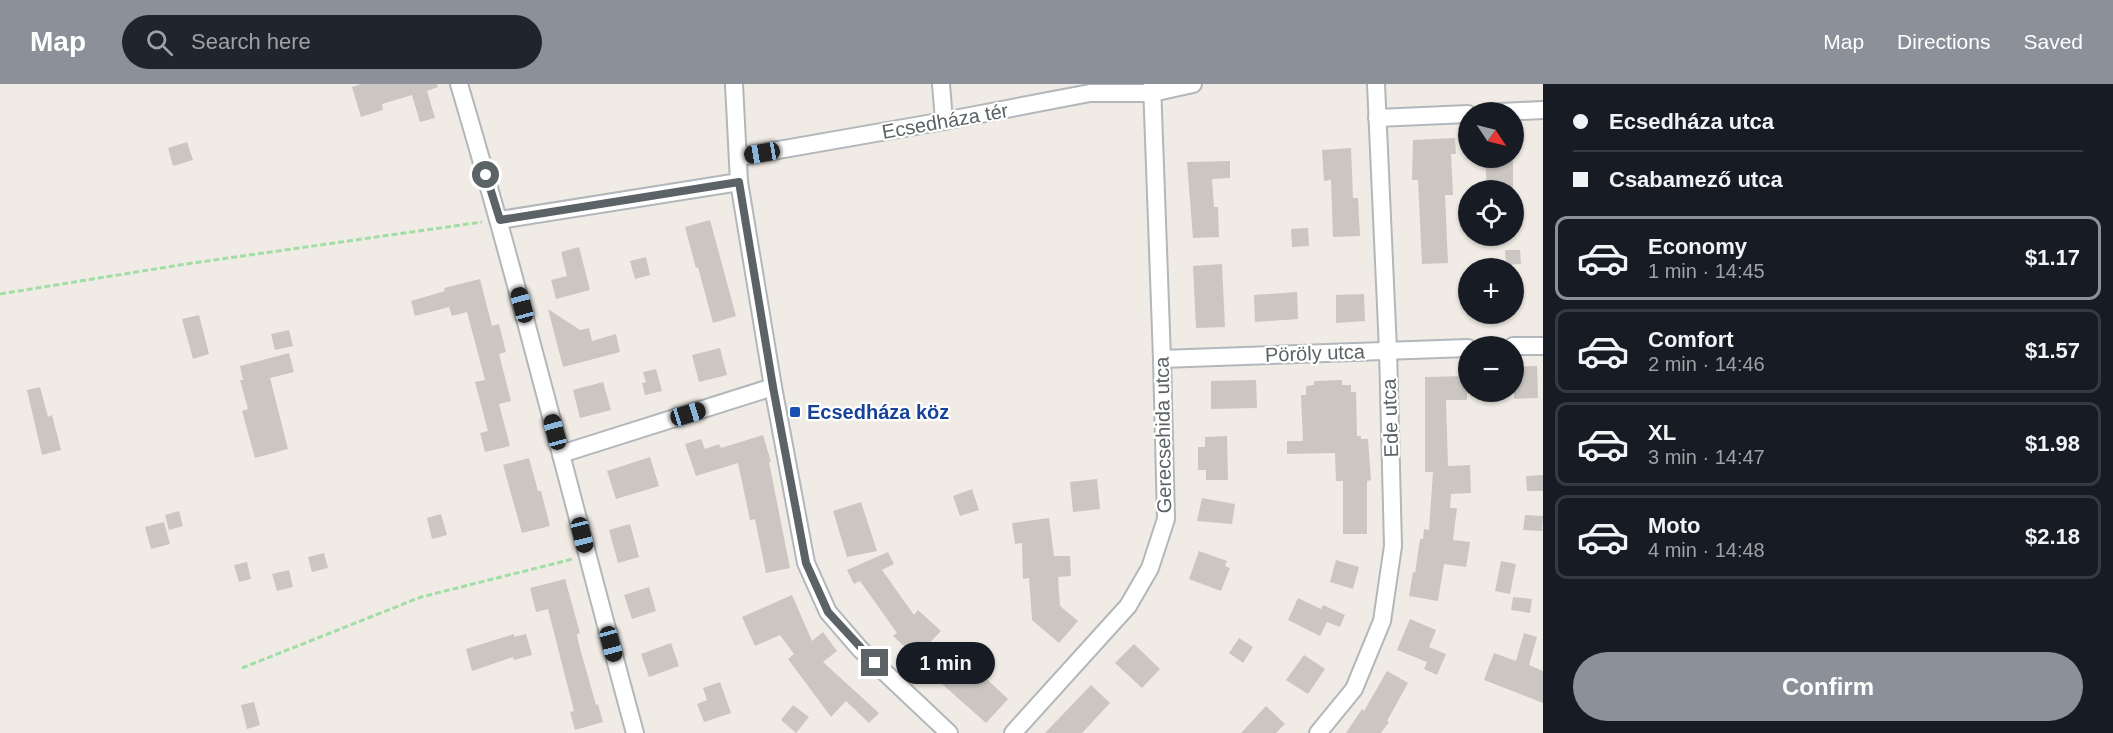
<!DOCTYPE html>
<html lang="en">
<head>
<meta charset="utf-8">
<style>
  :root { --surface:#171b24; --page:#20242c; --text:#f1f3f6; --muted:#9ea1a6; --line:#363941; --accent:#8c9099 }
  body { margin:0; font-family:Helvetica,sans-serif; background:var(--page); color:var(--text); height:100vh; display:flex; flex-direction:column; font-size:22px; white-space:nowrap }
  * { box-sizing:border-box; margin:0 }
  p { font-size:20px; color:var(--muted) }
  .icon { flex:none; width:33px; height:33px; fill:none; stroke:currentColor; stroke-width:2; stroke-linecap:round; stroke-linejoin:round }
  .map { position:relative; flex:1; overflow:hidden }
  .side { display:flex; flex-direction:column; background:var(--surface); width:570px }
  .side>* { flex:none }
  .banner { display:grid; align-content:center; height:132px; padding:0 30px; background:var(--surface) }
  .needle { width:39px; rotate:125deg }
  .buttons { position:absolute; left:1458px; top:18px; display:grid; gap:12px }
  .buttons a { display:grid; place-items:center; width:66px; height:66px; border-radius:50%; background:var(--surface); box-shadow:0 2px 4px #0004; font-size:30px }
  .end { position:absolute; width:27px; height:27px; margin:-14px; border:8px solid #5c6366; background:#fff; box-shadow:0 0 0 3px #fff }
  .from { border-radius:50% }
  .bubble { position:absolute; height:42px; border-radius:21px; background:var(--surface); box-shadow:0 2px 4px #0004; font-size:20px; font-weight:800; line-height:42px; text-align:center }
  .car { position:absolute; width:18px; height:36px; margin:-18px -9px; border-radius:8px; box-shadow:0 0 4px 2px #0007; background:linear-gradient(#222 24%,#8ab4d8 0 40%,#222 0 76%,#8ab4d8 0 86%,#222 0) }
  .banner b { display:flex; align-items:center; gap:21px; height:57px; font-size:22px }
  .banner b+b { border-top:2px solid var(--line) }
  .banner i { width:15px; height:15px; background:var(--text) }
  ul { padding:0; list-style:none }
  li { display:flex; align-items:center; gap:18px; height:84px; margin:0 12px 9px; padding:0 18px; border:3px solid var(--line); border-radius:12px }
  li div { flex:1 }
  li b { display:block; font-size:22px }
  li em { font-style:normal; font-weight:800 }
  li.active { border-color:var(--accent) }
  li>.icon { width:54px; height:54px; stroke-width:1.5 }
  .primary-button { display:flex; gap:12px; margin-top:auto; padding:12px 30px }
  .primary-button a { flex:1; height:69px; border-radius:36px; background:var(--accent); color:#fff; font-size:24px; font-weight:800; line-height:69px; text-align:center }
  header { display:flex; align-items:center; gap:36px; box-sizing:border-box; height:84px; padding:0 30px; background:var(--accent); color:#fff }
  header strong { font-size:28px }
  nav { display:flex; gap:33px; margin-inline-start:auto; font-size:21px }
  .search { width:420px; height:54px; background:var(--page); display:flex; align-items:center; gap:15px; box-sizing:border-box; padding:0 21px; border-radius:33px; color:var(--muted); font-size:22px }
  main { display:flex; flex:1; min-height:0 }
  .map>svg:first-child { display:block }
</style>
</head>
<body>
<header>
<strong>Map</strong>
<div class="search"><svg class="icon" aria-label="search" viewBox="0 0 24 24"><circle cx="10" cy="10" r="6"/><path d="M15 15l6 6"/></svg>Search here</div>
<nav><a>Map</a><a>Directions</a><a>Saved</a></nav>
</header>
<main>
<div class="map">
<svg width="1543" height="649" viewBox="0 0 1543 649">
  <rect width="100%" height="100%" fill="#f0ebe4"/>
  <!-- building -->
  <g fill="#cbc6c1">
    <path d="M 361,0 L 437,0 L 438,3 L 427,7 L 435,34 L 420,38 L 412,11 L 382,20 L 383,26 L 361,33 L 352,3 Z"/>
    <path d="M 1455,54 L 1456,70 L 1451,70 L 1453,111 L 1445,111 L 1448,179 L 1422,180 L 1418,96 L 1412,96 L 1413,56 Z"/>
    <path d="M 187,58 L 193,76 L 173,82 L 168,64 Z"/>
    <path d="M 1351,64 L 1353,114 L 1358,114 L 1360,152 L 1333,153 L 1331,96 L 1324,97 L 1322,66 Z"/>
    <path d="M 1485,74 L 1513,74 L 1513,106 L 1487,106 Z"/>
    <path d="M 1230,77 L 1230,94 L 1212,95 L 1214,123 L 1218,123 L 1219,153 L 1193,154 L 1187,78 Z"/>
    <path d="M 710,136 L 736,232 L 713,239 L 698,183 L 696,184 L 685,143 Z"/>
    <path d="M 1308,144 L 1309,162 L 1292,163 L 1291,145 Z"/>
    <path d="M 579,163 L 590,206 L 556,215 L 551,196 L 567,192 L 561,168 Z"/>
    <path d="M 1505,166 L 1520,166 L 1521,180 L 1506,181 Z"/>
    <path d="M 646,173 L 650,191 L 635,195 L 630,177 Z"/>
    <path d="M 1222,180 L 1225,243 L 1196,244 L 1193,182 Z"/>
    <path d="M 480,195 L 492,242 L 499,240 L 506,268 L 499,270 L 511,317 L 499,320 L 510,362 L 485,368 L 480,349 L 488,347 L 475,298 L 485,296 L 467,228 L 452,232 L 449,223 L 415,232 L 411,217 L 445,207 L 444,204 Z"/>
    <path d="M 1297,208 L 1298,235 L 1255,238 L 1254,211 Z"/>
    <path d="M 1364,210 L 1365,237 L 1336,239 L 1336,211 Z"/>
    <path d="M 548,225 L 580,246 L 589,244 L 592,257 L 616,250 L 620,268 L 563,283 Z"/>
    <path d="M 199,231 L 209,270 L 193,275 L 182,235 Z"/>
    <path d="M 289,246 L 293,262 L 275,266 L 271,250 Z"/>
    <path d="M 720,264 L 727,291 L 699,298 L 692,271 Z"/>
    <path d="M 289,269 L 294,288 L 270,294 L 288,365 L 255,374 L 242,327 L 248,325 L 240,296 L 243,296 L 240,282 Z"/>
    <path d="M 1537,282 L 1538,314 L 1514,315 L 1514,283 Z"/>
    <path d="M 656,285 L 662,307 L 645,311 L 642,299 L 646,298 L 643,288 Z"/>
    <path d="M 1467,292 L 1467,316 L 1446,316 L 1448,382 L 1470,381 L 1471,409 L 1451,410 L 1450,424 L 1457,424 L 1453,456 L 1470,458 L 1466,483 L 1444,480 L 1438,517 L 1409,512 L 1413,488 L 1415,489 L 1420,455 L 1423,455 L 1424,445 L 1429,446 L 1433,388 L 1425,388 L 1425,293 Z"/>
    <path d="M 1256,296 L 1257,324 L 1211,325 L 1211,297 Z"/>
    <path d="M 1342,296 L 1342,301 L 1351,301 L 1351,308 L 1356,308 L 1357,352 L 1361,352 L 1361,355 L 1368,355 L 1371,396 L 1367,397 L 1367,450 L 1343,450 L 1343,397 L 1336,397 L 1335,369 L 1287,370 L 1287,357 L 1303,357 L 1301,311 L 1306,311 L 1306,302 L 1314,301 L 1314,297 Z"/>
    <path d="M 603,298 L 611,326 L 580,334 L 573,306 Z"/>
    <path d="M 40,303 L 48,333 L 52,331 L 61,366 L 42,371 L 27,306 Z"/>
    <path d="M 763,351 L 771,378 L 769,378 L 790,484 L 766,489 L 755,435 L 750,436 L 738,379 L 696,392 L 685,360 L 701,355 L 705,365 L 719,360 L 721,364 Z"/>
    <path d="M 1227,352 L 1228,396 L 1206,396 L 1206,386 L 1198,386 L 1198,363 L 1205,363 L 1205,353 Z"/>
    <path d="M 650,373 L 659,402 L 616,415 L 607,387 Z"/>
    <path d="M 529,374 L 538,407 L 541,407 L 550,442 L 522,449 L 503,381 Z"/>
    <path d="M 1543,391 L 1543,407 L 1527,407 L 1526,392 Z"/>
    <path d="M 1097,395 L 1100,425 L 1073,428 L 1070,398 Z"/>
    <path d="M 972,405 L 979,426 L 960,432 L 953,412 Z"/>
    <path d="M 1202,414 L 1235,420 L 1232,440 L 1197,437 Z"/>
    <path d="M 861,418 L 877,467 L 847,473 L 833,427 Z"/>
    <path d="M 179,427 L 183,442 L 169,446 L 165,431 Z"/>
    <path d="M 441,430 L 447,451 L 432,455 L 427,434 Z"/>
    <path d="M 1525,431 L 1543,432 L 1542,447 L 1523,446 Z"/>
    <path d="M 1049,434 L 1054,472 L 1070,472 L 1071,492 L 1058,493 L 1060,522 L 1078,537 L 1059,559 L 1032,536 L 1029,494 L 1023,495 L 1022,459 L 1015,460 L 1012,439 Z"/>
    <path d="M 164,438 L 170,460 L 151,465 L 145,443 Z"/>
    <path d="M 630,440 L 639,473 L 618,479 L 609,446 Z"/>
    <path d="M 1199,467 L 1227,477 L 1225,482 L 1230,484 L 1221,507 L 1189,495 Z"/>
    <path d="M 888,468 L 894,480 L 882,486 L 914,531 L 918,526 L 941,547 L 916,573 L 893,552 L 897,549 L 860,497 L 854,500 L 847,486 Z"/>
    <path d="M 324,469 L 328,484 L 312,488 L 308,473 Z"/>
    <path d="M 1336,476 L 1359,483 L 1353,505 L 1330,498 Z"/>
    <path d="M 1501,477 L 1516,480 L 1510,510 L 1495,507 Z"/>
    <path d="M 247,478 L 251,495 L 239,498 L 234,481 Z"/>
    <path d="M 289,486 L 293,503 L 277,507 L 272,490 Z"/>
    <path d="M 565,495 L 580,549 L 577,550 L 578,557 L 596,621 L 598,620 L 603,638 L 575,646 L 570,628 L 574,627 L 548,525 L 536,528 L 530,504 Z"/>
    <path d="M 649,503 L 656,527 L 632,535 L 624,511 Z"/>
    <path d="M 792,511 L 812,557 L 823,548 L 837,567 L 823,578 L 879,629 L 869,639 L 846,617 L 831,633 L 788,575 L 794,570 L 780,551 L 755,562 L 742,533 Z"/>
    <path d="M 1513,513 L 1532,515 L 1530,529 L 1511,526 Z"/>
    <path d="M 1298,514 L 1321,525 L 1323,521 L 1345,531 L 1340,543 L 1327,538 L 1320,552 L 1288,536 Z"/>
    <path d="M 1410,535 L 1436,546 L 1429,563 L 1446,570 L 1437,591 L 1424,585 L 1427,578 L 1397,566 Z"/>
    <path d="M 1524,549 L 1537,553 L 1529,581 L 1543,587 L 1543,619 L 1484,596 L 1494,569 L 1516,577 Z"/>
    <path d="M 514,550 L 514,553 L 526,550 L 532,571 L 514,576 L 513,573 L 472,587 L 466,565 Z"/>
    <path d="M 1239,554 L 1253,563 L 1243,579 L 1229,569 Z"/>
    <path d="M 671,559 L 679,582 L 649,593 L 641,570 Z"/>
    <path d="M 1134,560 L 1160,585 L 1142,604 L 1115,579 Z"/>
    <path d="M 961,564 L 978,581 L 975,584 L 1008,615 L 986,639 L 941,599 L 944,596 L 937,589 Z"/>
    <path d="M 1304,571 L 1325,585 L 1308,610 L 1286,596 Z"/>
    <path d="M 1387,587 L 1408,599 L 1387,637 L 1389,638 L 1381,649 L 1346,649 L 1362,625 L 1364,627 Z"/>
    <path d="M 720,598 L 731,629 L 704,638 L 697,620 L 707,616 L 703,604 Z"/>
    <path d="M 1091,601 L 1110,619 L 1082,649 L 1045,649 Z"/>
    <path d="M 254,618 L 260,641 L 247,645 L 241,621 Z"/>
    <path d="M 793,621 L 809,633 L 796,649 L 781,636 Z"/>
    <path d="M 1266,622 L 1285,640 L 1276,649 L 1241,649 Z"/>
  </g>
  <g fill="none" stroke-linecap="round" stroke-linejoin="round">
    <defs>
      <g id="minor">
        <path d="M 459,0 C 523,215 576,433 635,649"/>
        <path d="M 734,0 L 739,98 L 773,303 L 806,479 L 828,528 L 860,565 L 949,649"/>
        <path d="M 941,0 L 944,37"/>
        <path d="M 1500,28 L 1543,26"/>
        <path d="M 1377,34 L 1468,30"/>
        <path d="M 739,73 L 944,37 L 1090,9 L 1152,9 L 1193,0"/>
        <path d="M 500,136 L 739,98"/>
        <path d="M 1513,262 L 1543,262"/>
        <path d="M 1162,275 L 1468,264"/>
        <path d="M 561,370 L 773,303"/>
        <path d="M 1013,649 L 1128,522 L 1150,484 L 1166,435 L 1162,275 L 1152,0"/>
        <path d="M 1318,649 L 1354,605 L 1382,537 L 1393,462 L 1388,266 L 1376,0"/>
      </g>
    </defs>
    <!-- minor casing -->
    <use href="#minor" stroke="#b2b7bb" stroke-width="20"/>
    <!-- path -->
    <g stroke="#a0dea5" stroke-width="3" stroke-dasharray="6 3" stroke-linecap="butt">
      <path d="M 0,210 L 186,180 L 482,138"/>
      <path d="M 242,584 L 421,513 L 573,475"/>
    </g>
    <!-- minor -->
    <use href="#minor" stroke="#fff" stroke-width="16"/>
  </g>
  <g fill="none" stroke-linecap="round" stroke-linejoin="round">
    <!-- route -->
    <path stroke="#5c6366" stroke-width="8" d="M 486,91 L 500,136 L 739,98 L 773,303 L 806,479 L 828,528 L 875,579"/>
  </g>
  <!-- markers -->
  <rect fill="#1a4fb4" stroke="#fff" stroke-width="2" x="789" y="322" width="12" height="12" rx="3"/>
  <g text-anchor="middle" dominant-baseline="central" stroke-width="4.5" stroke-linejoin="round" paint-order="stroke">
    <!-- street labels -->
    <g font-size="20" fill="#5c6366" stroke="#fff">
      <text transform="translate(945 37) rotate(-10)">Ecsedháza tér</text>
      <text transform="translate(1315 269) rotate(-2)">Pöröly utca</text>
      <text transform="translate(1390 334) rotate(-92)">Ede utca</text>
      <text transform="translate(1163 351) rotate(-91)">Gerecsehida utca</text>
    </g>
    <!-- transit labels -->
    <g font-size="20" font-weight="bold" fill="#164399" stroke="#fff" text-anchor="start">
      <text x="807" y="328">Ecsedháza köz</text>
    </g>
  </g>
</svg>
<div class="buttons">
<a><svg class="needle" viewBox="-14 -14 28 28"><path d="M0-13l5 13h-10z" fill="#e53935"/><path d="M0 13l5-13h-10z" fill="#9ea1a6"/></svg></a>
<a><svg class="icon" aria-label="locate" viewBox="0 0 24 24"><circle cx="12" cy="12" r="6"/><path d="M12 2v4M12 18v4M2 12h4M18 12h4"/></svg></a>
<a>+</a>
<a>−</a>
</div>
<i class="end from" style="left:486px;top:91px"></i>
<i class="end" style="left:875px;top:579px"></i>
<div class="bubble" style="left:896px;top:558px;width:99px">1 min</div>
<i class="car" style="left:762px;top:69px;rotate:260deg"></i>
<i class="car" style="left:522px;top:221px;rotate:345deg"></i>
<i class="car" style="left:688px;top:330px;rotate:73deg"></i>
<i class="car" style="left:555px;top:348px;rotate:345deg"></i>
<i class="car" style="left:582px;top:451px;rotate:166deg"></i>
<i class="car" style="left:611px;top:560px;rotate:165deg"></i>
</div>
<section class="side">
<div class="banner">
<b><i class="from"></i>Ecsedháza utca</b>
<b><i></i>Csabamező utca</b>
</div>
<ul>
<li class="active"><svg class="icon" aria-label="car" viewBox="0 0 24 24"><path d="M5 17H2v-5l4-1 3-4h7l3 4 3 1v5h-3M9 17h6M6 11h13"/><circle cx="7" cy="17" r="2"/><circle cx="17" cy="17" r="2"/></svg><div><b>Economy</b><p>1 min · 14:45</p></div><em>$1.17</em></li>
<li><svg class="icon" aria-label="car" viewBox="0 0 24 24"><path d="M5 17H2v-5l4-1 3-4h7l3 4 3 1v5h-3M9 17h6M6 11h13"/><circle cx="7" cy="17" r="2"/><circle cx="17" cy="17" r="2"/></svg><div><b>Comfort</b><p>2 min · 14:46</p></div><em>$1.57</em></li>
<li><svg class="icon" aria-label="car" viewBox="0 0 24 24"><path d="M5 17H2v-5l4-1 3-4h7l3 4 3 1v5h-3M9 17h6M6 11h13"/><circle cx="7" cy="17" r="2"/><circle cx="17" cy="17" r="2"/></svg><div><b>XL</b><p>3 min · 14:47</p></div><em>$1.98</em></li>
<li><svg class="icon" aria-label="car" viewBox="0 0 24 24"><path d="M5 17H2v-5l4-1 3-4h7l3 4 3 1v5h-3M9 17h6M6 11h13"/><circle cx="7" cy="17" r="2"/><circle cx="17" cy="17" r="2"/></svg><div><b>Moto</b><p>4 min · 14:48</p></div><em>$2.18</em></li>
</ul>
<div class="primary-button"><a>Confirm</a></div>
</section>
</main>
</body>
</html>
